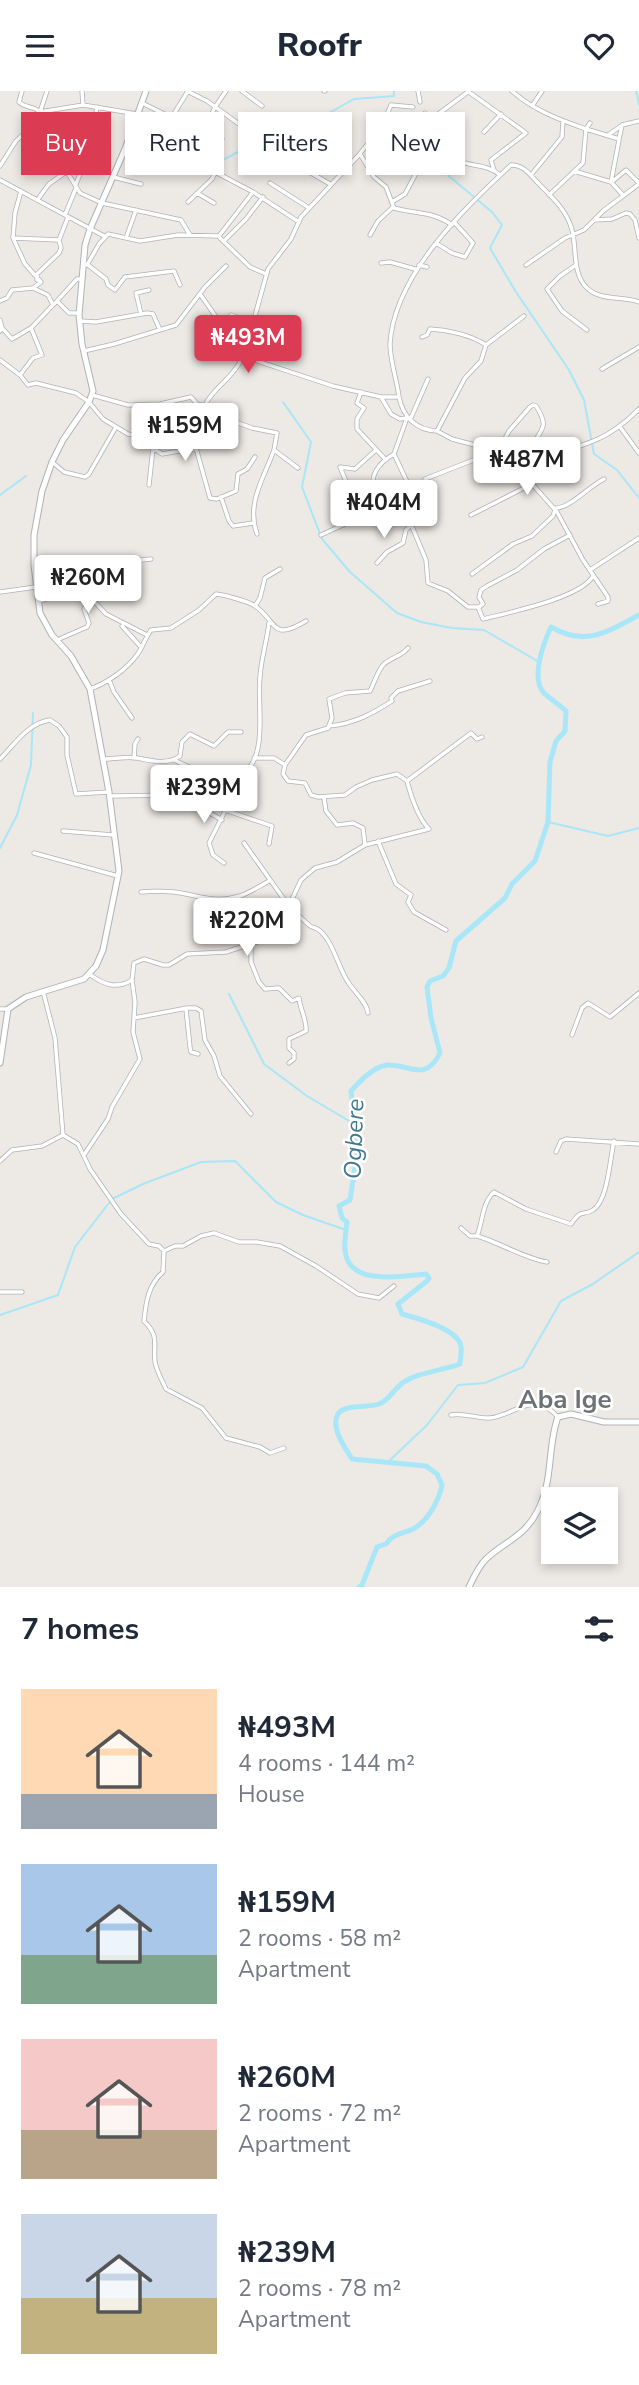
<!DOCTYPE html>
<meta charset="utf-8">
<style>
body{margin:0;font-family:"Nunito Sans",sans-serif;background:#f2f2f3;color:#1f2937;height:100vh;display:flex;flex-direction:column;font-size:26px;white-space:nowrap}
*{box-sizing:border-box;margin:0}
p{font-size:23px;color:#747a83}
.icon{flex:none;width:38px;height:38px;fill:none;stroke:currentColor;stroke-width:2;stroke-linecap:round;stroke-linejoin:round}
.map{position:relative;height:1496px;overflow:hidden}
.side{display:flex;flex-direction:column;background:#fff;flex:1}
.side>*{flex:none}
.guide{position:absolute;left:21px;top:21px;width:598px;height:63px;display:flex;gap:14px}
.fabs{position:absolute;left:541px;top:1396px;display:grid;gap:14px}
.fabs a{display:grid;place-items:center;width:77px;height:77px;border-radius:0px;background:#fff;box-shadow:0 4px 10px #0003;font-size:35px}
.price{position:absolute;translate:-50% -60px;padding:0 16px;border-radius:7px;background:#fff;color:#222;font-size:23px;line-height:46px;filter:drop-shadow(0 2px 4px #0008)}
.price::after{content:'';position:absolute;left:50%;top:42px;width:21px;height:16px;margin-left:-10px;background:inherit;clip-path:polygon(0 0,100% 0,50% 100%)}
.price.selected{background:#db3b53;color:#fff}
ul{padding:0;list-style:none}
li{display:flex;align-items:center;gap:21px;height:175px;padding:0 21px}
li span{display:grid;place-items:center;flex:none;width:196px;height:140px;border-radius:0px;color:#555}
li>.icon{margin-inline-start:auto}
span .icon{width:84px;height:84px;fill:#fffc;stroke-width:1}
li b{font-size:30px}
h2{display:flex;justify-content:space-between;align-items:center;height:84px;padding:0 21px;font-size:30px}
.pill{padding:0 24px;border-radius:0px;background:#fff;box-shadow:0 4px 10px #0003;font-size:24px;line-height:63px}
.pill.selected{background:#db3b53;color:#fff}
header{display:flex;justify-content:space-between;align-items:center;height:91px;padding:0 21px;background:#fff;font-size:32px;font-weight:800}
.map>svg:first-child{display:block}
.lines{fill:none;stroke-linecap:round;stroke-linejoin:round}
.stream{stroke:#a9e7f8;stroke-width:2}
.river{stroke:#a9e7f8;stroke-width:5}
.street-casing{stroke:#afb3b5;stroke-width:5}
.secondary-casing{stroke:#aeb3b6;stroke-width:7}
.street{stroke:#fff;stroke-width:3.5}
.secondary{stroke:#fff;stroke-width:5}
.labels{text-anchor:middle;stroke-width:5;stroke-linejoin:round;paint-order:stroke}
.water-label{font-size:24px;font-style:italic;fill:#3e788f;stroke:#fff}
.quarter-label{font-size:26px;font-weight:bold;fill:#6d7375;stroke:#fff}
</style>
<header><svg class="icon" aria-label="menu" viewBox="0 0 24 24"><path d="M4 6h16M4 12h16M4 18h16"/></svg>Roofr<svg class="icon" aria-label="heart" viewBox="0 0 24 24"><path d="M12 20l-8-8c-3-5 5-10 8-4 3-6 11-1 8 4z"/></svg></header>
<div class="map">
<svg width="639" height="1496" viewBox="0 0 639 1496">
<rect width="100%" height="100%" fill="#ede9e4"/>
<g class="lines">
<path class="stream" d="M636 0 639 14
M401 26 450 86 492 121 502 134 490 157 516 201 569 279 584 309 594 363 617 379 639 407
M223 69 270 44 320 27 354 8 394 5V0
M283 311 311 351 302 396 322 448 350 481 397 522 421 531 452 537 484 539 539 571
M0 404 26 385
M548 731 608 745 639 737
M0 757 17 724 31 674 33 622
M229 903 264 973 307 1005 356 1034
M0 1224 58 1204 75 1156 112 1108 143 1093 201 1071 235 1070 276 1111 303 1124 346 1139
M388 1371 427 1334 458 1294 485 1292 523 1276 561 1210 593 1193 639 1161"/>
<path class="river" d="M359 1496 362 1494 377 1456 386 1453C393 1442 404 1443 415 1437 429 1428 439 1409 442 1394L437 1383 426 1375 352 1368C345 1357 330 1336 338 1323 344 1313 368 1317 379 1313 389 1309 392 1301 399 1295 414 1281 442 1280 460 1273 460 1268 462 1261 461 1255 458 1238 417 1227 402 1223L398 1213 427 1190 429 1187 426 1183C402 1185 348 1196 345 1159 344 1150 346 1140 347 1131L342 1127 339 1115 350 1109 358 1056 351 1000C360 990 373 976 387 974 410 973 425 992 440 962L431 927 427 896 430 890 443 885 449 877 456 850 505 807 512 793 535 770 548 731 550 671 556 650 565 640 566 620C560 614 550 608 544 602 530 587 544 551 551 536 586 556 607 541 639 524"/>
<defs>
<path id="street" d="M22 0 19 11C25 17 34 15 40 21L47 0
M82 0 83 14
M187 0 207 10 250 41
M242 0 262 15
M324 0H325
M418 0 420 11
M512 0C533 19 560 29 586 38L583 72 549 104
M469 1 526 42 491 69 494 79
M142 12 203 42 222 48
M532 15 542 0
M425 22C432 38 442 61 457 69 471 76 488 73 500 84
M137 23 83 14 40 21 28 27V33L67 81 80 102 102 112 181 129 190 144
M172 26 188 0
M429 30 469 0
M590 32 586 38 619 48 622 34 639 30
M484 41 501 23
M203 42 215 16 226 0
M608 44 621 35
M310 49 351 71
M76 50 91 58
M125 58 200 73 253 101
M360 63 374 86 386 96 394 117C415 123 433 120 452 134
M280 64 330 93
M0 75 16 50 29 38
M32 75 28 69 46 56
M574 80 611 91 623 104
M531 84 562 46 563 30
M113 86 141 93
M0 89 104 145
M613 90 626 79 639 92
M611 91 619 49
M270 92 309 117
M76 93 100 33 95 28 97 16
M197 102 214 112
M38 108 49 93 66 81
M188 111 212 88 216 80
M392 111 405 103 421 73
M65 124 76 97
M594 129 612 128 626 122 630 123 635 129 639 147
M370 144 378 130 393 116
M219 145 253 101 299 131
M13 147 15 122 21 100
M126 147 136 119
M224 150 246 128 263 106
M436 152 452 162 465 166 473 152 455 132
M381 172 390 171 415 178
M87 174 99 153 108 143 140 150 178 144 218 145 250 176 266 183
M88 174 106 188 108 194 115 199 125 186 174 180 180 194
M419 174 427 176
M526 174 565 147 584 139 603 120 639 93
M576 174 560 185 547 198 562 220 587 239
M37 189V183L59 162 61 157 59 149
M33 197 41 191 25 173 13 147 59 149 68 126
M200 203 221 233 231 224 255 232
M0 210 7 207 12 199 33 197 48 204 53 214 57 210 69 222H79
M57 210 77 188H81
M141 223 136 202 149 199
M0 229 2 237
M80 230 96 231 147 222 153 223 160 239
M0 240 2 237 12 248 31 237
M204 246 216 240 221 233
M422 246 427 244 430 238C448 239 471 244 486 254
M84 260 114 253 176 234 205 196 226 175
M243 268 268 178 291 148 301 126 358 65 382 35 391 14 413 16
M0 269 20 284 28 294 36 292 76 302 89 311 103 328 128 343 147 347 208 343 215 335 216 329 205 314C214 296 233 287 241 269L251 268 333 295 381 306H399C403 326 416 339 437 340L465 287 481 270 486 254 524 225
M602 278 639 256
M20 284 33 267 42 264 31 237 53 214
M361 301 357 312 364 317 357 328V338L386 369
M92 304 128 314 160 313 191 306 198 314H205
M381 306 391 323 400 328 406 327
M399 306C397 289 390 270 390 253 394 184 464 118 511 74 523 74 529 82 537 91 551 105 567 119 572 139 577 157 572 183 587 197 600 210 623 205 639 211
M407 327 394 363 410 397 419 392
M216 329 222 326 252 337 277 342 274 359 298 377
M410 329 428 288
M620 336 639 362
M437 340 452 348 490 358 525 385 557 421 583 469 608 506V510L598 513
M147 347 153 357 149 394
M153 357 162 363 196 357 197 345
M196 357 210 407 217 408 236 400 238 383 247 378 255 366
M394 363C380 371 366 386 377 402H398L426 469 428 492 448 500 468 516H478L483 528C507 522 581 507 593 485
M553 370C567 358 582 355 598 348 614 341 627 330 639 318
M52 371 64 381 85 386 89 383 116 336
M425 388 476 368 482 363V355
M221 406 229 430 233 435 253 432
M556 417C570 417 588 396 604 388
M356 424 348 395 340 376 355 378 376 359
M471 424 524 397 551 371V367L535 354 534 351C545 336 547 332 536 315L533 314 530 316 509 340 497 363
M257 443C246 412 264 387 274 359
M321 444 345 433 360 422 369 405 377 402
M377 472 387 461 403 452 406 439 412 433
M590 479 639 447
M472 483 513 453 532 445 553 425 555 419
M0 501 36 496
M38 511 63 502 77 492 106 523 147 544
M255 515 260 507 265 487 280 478
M479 516 483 513 479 506 481 499 487 495 517 479 544 458 570 444
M122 535 140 555
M57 549 87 536 89 532 84 518C98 494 120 469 151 468
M109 589 114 601 132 627
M90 598C107 592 126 579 137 564 143 556 145 547 151 539L171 537 199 519 216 503C224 504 248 510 255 515 278 531 271 551 306 530
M329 635C353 633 372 623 392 610L391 607 398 600 430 590
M134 667 135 653 138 648
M0 668C15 653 28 632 50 629L59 635 67 646V664L76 703 109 701
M103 668C114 668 127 665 137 667 151 670 168 674 180 665L182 651 190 643 214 655 228 641H241
M174 669 204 683 221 687 229 678H248C267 658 257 612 260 586 261 568 267 550 269 532
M285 674 306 644 328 637 332 627 329 608 345 602 370 600C375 591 377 580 384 573 392 566 402 565 408 557
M407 690 471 642 477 648 482 646
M110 705 178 704 222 729
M324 707 326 720 337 734 353 732 363 737 365 754
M225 719 272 735 269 753
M63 740 113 744
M378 750 396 793 411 804 408 811 414 821 446 839
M244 752 288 814
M34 762 118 785
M224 772 213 764 209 752 224 722 236 678
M141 801C152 800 162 800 174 801 198 804 214 813 240 805 249 802 260 795 269 790
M287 819C299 822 300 827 309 834 310 836 317 837 319 839 333 850 338 876 348 891 354 901 367 911 368 922
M251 853V871L259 891 265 898 279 897 292 910 299 907C300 918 307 929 306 940L289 948V957L294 962V968L289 972
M89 883C103 893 116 899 132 889L134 872 144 868 163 874H169L187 863 226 861 263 849 272 841 287 819 301 789 315 777 337 771 365 754 429 738C418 727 411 705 407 690L397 683 372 689 356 696 345 704 318 706 311 704 305 692 288 690 283 683 285 674 274 667H254
M43 900 55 947 63 1044 78 1053 90 1078 121 1123 149 1153 159 1155 164 1160 163 1181C148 1194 146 1211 144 1230 160 1246 153 1252 155 1271 157 1281 162 1289 166 1298L202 1317 226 1347 260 1356 270 1362 284 1357
M0 918H8
M186 918 190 956 191 961 198 963
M134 927 187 917H196L201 920 205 949 214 965 220 985 251 1023
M572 944 582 917 588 912 610 926 639 902
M556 1061 561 1050 566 1048 639 1053
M84 1064 108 1028 112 1016 140 968 133 941 135 911 132 889
M0 1070 12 1059 42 1055 63 1044
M461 1137 470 1145H477C483 1130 482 1112 494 1101L526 1118 571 1133C583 1116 582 1126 593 1119 608 1110 610 1067 614 1050
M477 1145C501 1152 523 1167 547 1171
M164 1160 175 1155H183L201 1145 214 1142 239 1151H257L280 1155 316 1175 358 1203 379 1207 394 1195
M0 1201H22
M451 1324C463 1321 477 1328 490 1327 516 1324 533 1298 558 1326"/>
<path id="secondary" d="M0 972 8 918 26 906 84 888 96 875 103 859 119 780 109 701 90 598 71 565 52 544 40 522 34 474V444L42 400 52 371 63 349 89 311 93 300 82 253 79 224 85 154 90 138 125 58 146 0
M469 1496C474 1486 478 1476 486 1468 504 1451 524 1446 537 1421 554 1390 547 1355 558 1326L571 1323 604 1331H639"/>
</defs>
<use href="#street" class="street-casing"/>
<use href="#secondary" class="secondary-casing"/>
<use href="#street" class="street"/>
<use href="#secondary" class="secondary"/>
</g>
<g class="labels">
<g class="water-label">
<text transform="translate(354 1048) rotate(-88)" y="8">Ogbere</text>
</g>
<g class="quarter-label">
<text x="565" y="1317">Aba Ige</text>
</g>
</g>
</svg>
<div class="fabs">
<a><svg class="icon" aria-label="layers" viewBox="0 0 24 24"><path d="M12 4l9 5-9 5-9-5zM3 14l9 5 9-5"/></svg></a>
</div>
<b class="price selected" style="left:248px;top:284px">₦493M</b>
<b class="price" style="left:185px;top:372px">₦159M</b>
<b class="price" style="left:527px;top:406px">₦487M</b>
<b class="price" style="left:384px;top:449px">₦404M</b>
<b class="price" style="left:88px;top:524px">₦260M</b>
<b class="price" style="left:204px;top:734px">₦239M</b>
<b class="price" style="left:247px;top:867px">₦220M</b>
<div class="guide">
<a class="pill selected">Buy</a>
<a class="pill">Rent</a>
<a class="pill">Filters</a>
<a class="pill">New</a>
</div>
</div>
<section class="side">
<h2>7 homes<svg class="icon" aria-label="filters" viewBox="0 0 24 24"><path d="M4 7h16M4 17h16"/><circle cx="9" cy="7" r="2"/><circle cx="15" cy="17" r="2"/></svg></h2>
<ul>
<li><span style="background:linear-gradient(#ffd9b3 75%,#9aa5b1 0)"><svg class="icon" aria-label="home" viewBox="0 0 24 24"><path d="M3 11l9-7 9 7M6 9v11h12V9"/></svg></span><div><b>₦493M</b><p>4 rooms · 144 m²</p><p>House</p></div></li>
<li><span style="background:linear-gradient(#a9c7e8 65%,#7fa58c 0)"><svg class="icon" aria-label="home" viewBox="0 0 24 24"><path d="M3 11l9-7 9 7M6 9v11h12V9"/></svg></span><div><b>₦159M</b><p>2 rooms · 58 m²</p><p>Apartment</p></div></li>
<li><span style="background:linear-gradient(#f6c9c9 65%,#b9a48a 0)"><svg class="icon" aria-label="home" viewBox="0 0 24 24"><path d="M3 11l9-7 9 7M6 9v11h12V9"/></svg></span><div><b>₦260M</b><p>2 rooms · 72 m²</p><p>Apartment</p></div></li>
<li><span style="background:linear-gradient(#c9d6e8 60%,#c2b280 0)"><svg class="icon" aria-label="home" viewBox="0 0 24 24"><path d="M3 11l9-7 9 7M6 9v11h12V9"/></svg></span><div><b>₦239M</b><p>2 rooms · 78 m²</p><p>Apartment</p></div></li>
</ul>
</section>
